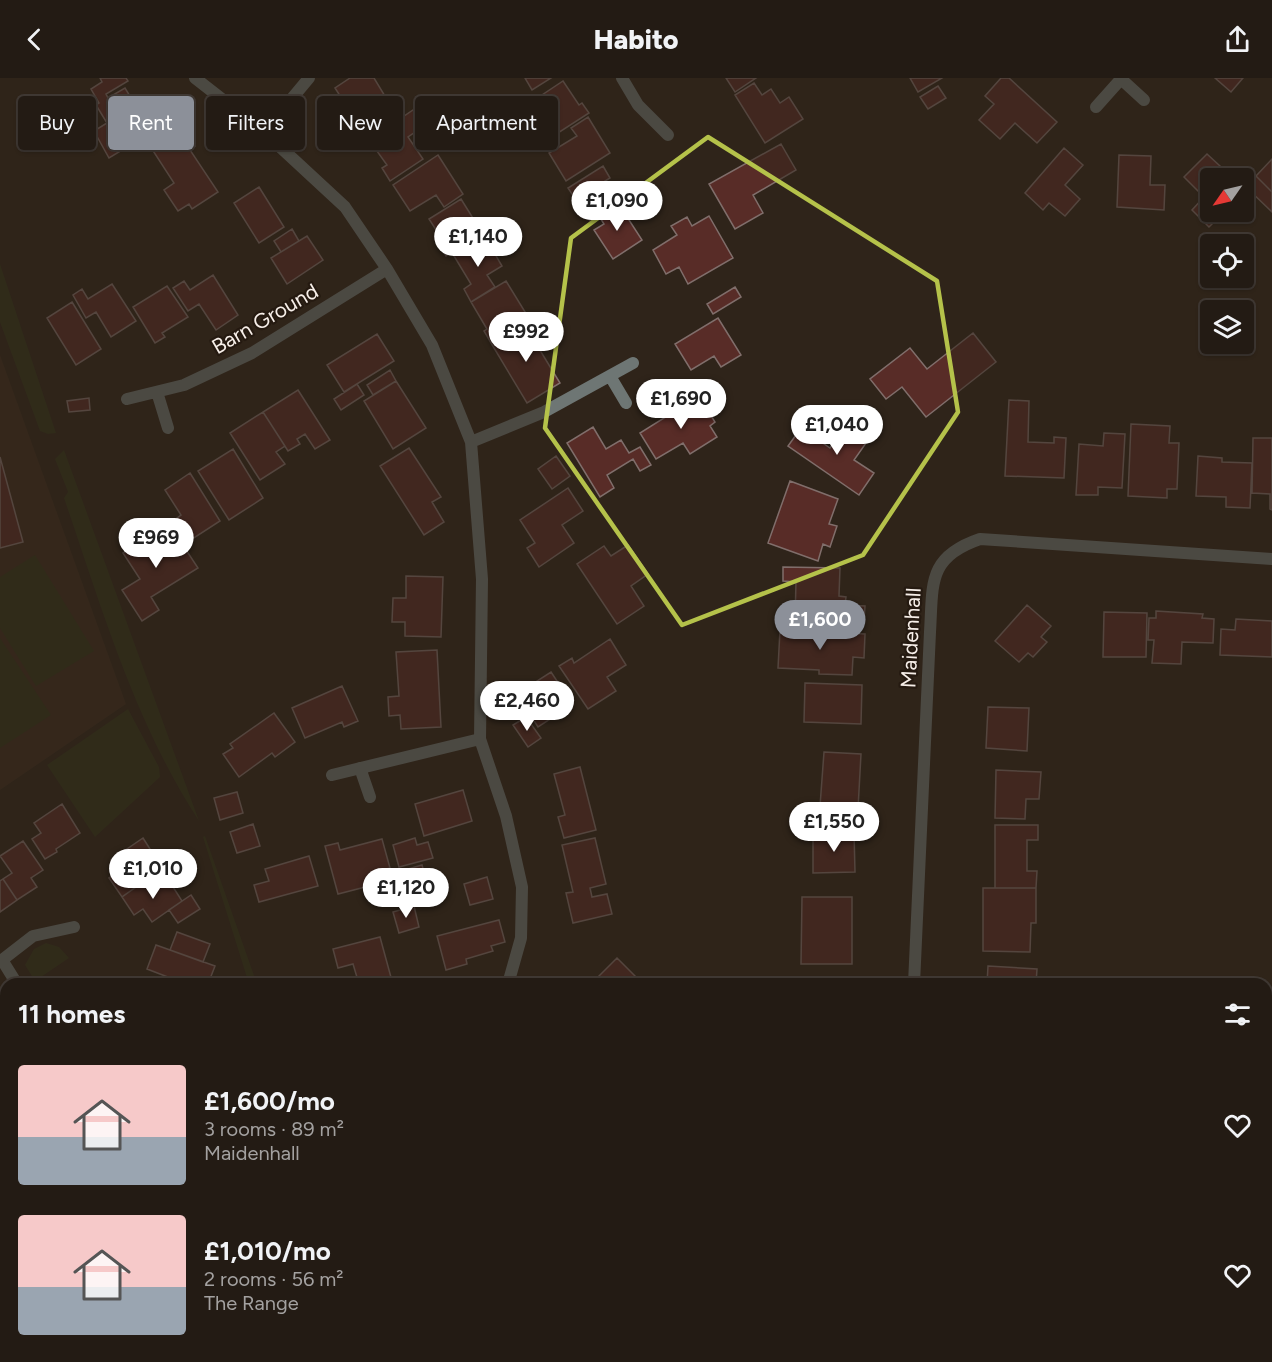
<!DOCTYPE html>
<meta charset="utf-8">
<style>
body{margin:0;font-family:Figtree,sans-serif;background:#2f2822;color:#f1f3f6;height:100vh;display:flex;flex-direction:column;font-size:22px;white-space:nowrap}
*{box-sizing:border-box;margin:0}
p{font-size:20px;color:#a3a1a0}
.icon{flex:none;width:33px;height:33px;fill:none;stroke:currentColor;stroke-width:2;stroke-linecap:round;stroke-linejoin:round}
.map{position:relative;flex:1;overflow:hidden}
.side{position:absolute;left:0px;top:900px;width:1272px;height:384px;display:flex;flex-direction:column;background:#231b14;border-radius:18px 18px 0 0;box-shadow:0 2px 4px #0004,0 0 0 2px #403934}
.side>*{flex:none}
.guide{position:absolute;left:18px;top:18px;width:600px;height:54px;display:flex;gap:12px}
.needle{width:39px;rotate:236deg}
.buttons{position:absolute;left:1200px;top:90px;display:grid;gap:12px}
.buttons a{display:grid;place-items:center;width:54px;height:54px;border-radius:6px;background:#231b14;box-shadow:0 2px 4px #0004,0 0 0 2px #403934;font-size:30px}
.price{position:absolute;translate:-50% -51px;padding:0 14px;border-radius:21px;background:#fff;color:#222;font-size:20px;line-height:39px;filter:drop-shadow(0 2px 3px #0008)}
.price::after{content:'';position:absolute;left:50%;top:36px;width:18px;height:14px;margin-left:-9px;background:inherit;clip-path:polygon(0 0,100% 0,50% 100%)}
.price.active{background:#8c9099;color:#fff}
ul{padding:0;list-style:none}
li{display:flex;align-items:center;gap:18px;height:150px;padding:0 18px}
li span{display:grid;place-items:center;flex:none;width:168px;height:120px;border-radius:6px;color:#555}
li>.icon{margin-inline-start:auto}
span .icon{width:72px;height:72px;fill:#fffc;stroke-width:1}
li b{font-size:26px}
h2{display:flex;justify-content:space-between;align-items:center;height:72px;padding:0 18px;font-size:26px}
.pill{padding:0 21px;border-radius:6px;background:#231b14;box-shadow:0 2px 4px #0004,0 0 0 2px #403934;font-size:21px;line-height:54px}
.pill.active{background:#8c9099;color:#fff}
header{display:flex;justify-content:space-between;align-items:center;height:78px;padding:0 18px;background:#231b14;font-size:27px;font-weight:800}
.map>svg:first-child{display:block}
.built{fill:#3c2c1e}
.green{fill:#32341a}
.building{fill:#582c27;stroke:#806e6b;stroke-width:1.5}
.lines{fill:none;stroke-linecap:round;stroke-linejoin:round}
.minor{stroke:#6e7674;stroke-width:12}
.marked{fill:none;stroke:#b5c24a;stroke-width:4.5;stroke-linejoin:round}
.labels{text-anchor:middle;stroke-width:4.5;stroke-linejoin:round;paint-order:stroke}
.street-label{font-size:21px;fill:#f7efe9;stroke:#251a11}
</style>
<header><svg class="icon" aria-label="back" viewBox="0 0 24 24"><path d="M15 5l-7 7 7 7"/></svg>Habito<svg class="icon" aria-label="share" viewBox="0 0 24 24"><path d="M12 15V3M7 8l5-5 5 5M5 13v7h14v-7"/></svg></header>
<div class="map">
<svg width="1272" height="1284" viewBox="0 0 1272 1284">
<rect width="100%" height="100%" fill="#2f241a"/>
<path class="built" d="M0 277 126 626 0 712Z"/>
<path class="green" d="M0 186 56 355 48 356 40 353 0 244Z
M64 372 199 743C135 645 102 531 64 420L68 414 55 381Z
M35 477 94 573 36 608 0 550V499Z
M0 560 51 637 0 670Z
M128 631 159 689 160 699 95 759 47 687Z
M205 758 257 906H249L203 759Z
M46 865 59 869 69 880 35 903 25 887 34 871Z
M143 1278H214L219 1284H130Z
M270 1278H351L327 1284H275Z
M561 1278H639L642 1284H569Z"/>
<path class="building" d="M100 0H126L128 3 106 16 108 20 125 10 152 54 109 80 94 53 107 45 96 27 99 25 91 11 102 4Z
M350 0H374L391 28 376 38 382 47 362 60 355 51 360 49 335 10Z
M525 0H551L532 12Z
M726 0H756L735 14Z
M910 0H942L918 14Z
M1001 0H1009L1057 44 1037 65 1015 45 1000 61 979 42 994 26 985 18Z
M1215 0H1243L1231 14Z
M563 3 579 27 582 25 589 35 558 55 536 21Z
M754 5 762 17 771 11 780 25 789 19 803 41 765 65 735 17Z
M938 8 946 20 928 31 920 19Z
M413 32 424 48 408 59 423 81 390 103 382 90 387 87 369 62Z
M588 39 610 75 566 103 549 75 577 58 571 50Z
M179 45 195 68 190 72 218 114 192 131 189 126 178 133 164 112 174 105 148 65Z
M781 66 796 92 753 117 763 135 735 151 709 106Z
M1064 70 1083 87 1065 107 1080 121 1065 138 1049 125 1043 132 1025 115Z
M1207 76 1233 100H1210V134H1234L1227 141 1222 136 1209 149 1192 132 1204 119 1184 99Z
M438 77 463 116 444 129 436 117 410 133 393 107Z
M1119 77 1151 78 1150 107H1165L1164 132 1117 129Z
M1272 81V114L1256 98Z
M603 88 610 100 605 103 618 125 590 143 568 110Z
M1256 98 1272 114V134L1246 109Z
M259 109 284 149 259 165 234 125Z
M461 121 476 145 461 154 467 165 446 178 440 167 444 164 429 141Z
M618 125 642 162 613 181 594 152 604 146 599 138Z
M709 138 733 180 688 206 679 189 666 196 653 172 677 157 671 148 687 139 692 148Z
M292 151 299 163 281 174 274 163Z
M307 158 323 182 287 206 271 180Z
M485 159 502 188 487 197 495 209 471 224 464 211 471 206 454 178Z
M213 197 238 237 216 252 199 226 188 233 173 210 184 203 190 212Z
M506 203 530 242 491 265 484 253 487 251 471 224Z
M112 206 136 243 111 259 96 234 86 240 73 217 82 211 88 221Z
M167 208 188 239 162 255 165 259 155 265 133 229Z
M735 209 741 219 713 236 707 226Z
M72 224 101 271 76 287 47 240Z
M718 240 741 277 721 289 714 278 691 292 675 266Z
M524 246 560 305 527 325 491 265Z
M973 255 996 284 926 339 902 309 886 321 870 301 910 270 927 291Z
M377 256 394 283 344 314 327 287Z
M390 292 396 303 373 317 367 307Z
M396 303 426 350 393 371 364 323Z
M357 306 364 317 341 332 334 321Z
M298 312 330 362 315 371 305 356 297 361 300 366 288 373 263 334Z
M699 318 715 344 710 348 717 359 690 376 683 365 656 381 640 355Z
M89 320 90 332 69 334 67 323Z
M1009 322 1029 323 1028 364 1054 365V359L1066 360 1064 400 1005 398Z
M263 334 285 368 276 374 285 386 260 402 230 355Z
M849 343 871 358 854 382 874 395 859 417 788 368 801 350 830 370Z
M1131 346 1170 348 1169 365H1179L1177 411H1167V420L1128 418Z
M593 349 606 371 621 362 629 375 640 369 651 387 640 393 633 381 607 397 614 410 600 419 567 365Z
M1104 355 1125 356 1122 410 1098 409V417H1076L1079 366 1103 368Z
M1253 360H1272V432L1270 431V416L1252 415Z
M409 370 441 419 432 424 444 444 424 457 380 388Z
M233 371 263 420 229 442 198 393Z
M556 378 570 398 552 411 538 391Z
M1198 378 1222 380V384L1252 385 1250 430 1226 429V419L1196 418Z
M0 379 23 464 0 470Z
M190 395 220 443 183 467 169 446 181 437 165 412Z
M790 403 838 421 829 446 837 448 830 469 823 466 818 483 768 465Z
M568 410 583 433 562 447 574 465 539 489 527 470 535 465 520 442Z
M169 446 198 490 151 519 159 532 142 543 122 512 140 501 123 475Z
M628 467 648 496 631 508 644 528 617 546 577 486 604 468 611 478Z
M783 489 840 490 839 518 846 519 845 527 865 528 864 543 795 541 796 504 783 503Z
M406 498 443 499 441 559 405 558V544H392L393 520H406Z
M1027 527 1051 548 1041 559 1047 564 1033 579 1028 575 1019 584 995 563Z
M1156 533 1203 536 1202 540 1214 541 1213 565 1182 564 1181 586 1152 585 1154 562H1148L1149 540H1156Z
M1104 534 1147 535 1146 579H1103Z
M1236 541 1272 543V579L1220 577 1221 551 1235 552Z
M780 552 865 556 864 580 853 579 852 597 819 596V592L778 590Z
M610 561 626 587 607 599 616 613 588 631 559 588 572 580 574 585Z
M437 572 441 649 401 651 400 637 389 638 388 619 399 618 396 574Z
M551 594 565 615 554 623 561 634 538 649 517 616Z
M805 605 862 607 861 646 804 644Z
M342 608 358 643 344 649 342 644 305 660 292 630Z
M988 629 1029 630 1027 673 986 670Z
M274 635 295 664 275 679 272 675 239 699 223 676 233 670 230 666Z
M526 639 541 660 528 669 513 647Z
M824 674 861 676 858 731 820 728Z
M580 689 596 752 564 760 558 739 565 737 554 696Z
M996 692 1041 694 1039 721H1026L1025 741 995 740Z
M463 712 472 743 424 758 415 726Z
M237 714 243 735 220 742 214 720Z
M62 726 80 755 56 771 57 774 45 781 32 761 41 755 34 745Z
M253 746 260 768 237 775 230 754Z
M995 747H1038V762H1027V793H1037L1036 810H995Z
M854 754 855 794 813 795V755Z
M143 760 157 782 137 795 143 804 122 819 109 800 119 793 111 782Z
M415 760 417 767 428 764 433 780 399 789 393 767Z
M595 760 606 806 590 810 592 819 607 816 612 836 573 845 566 815 573 814 562 767Z
M382 761 390 790 373 795 377 806 338 816 325 768 338 765 340 772Z
M23 763 43 792 31 800 37 809 17 822 3 801 12 795 0 778Z
M309 778 318 808 259 824 254 807 269 803 265 791Z
M422 787 426 801 405 807 401 793Z
M487 799 493 821 470 827 464 806Z
M3 801 17 822 0 834V803Z
M168 801 182 823 152 844 143 831 134 837 122 819 143 804 149 814Z
M983 810H1036V845H1031L1030 874 983 873Z
M191 817 200 831 178 845 169 832Z
M802 819H852V886H801Z
M414 828 419 849 399 855 393 834Z
M499 842 505 864 491 868 493 873 466 881 467 886 446 892 437 858Z
M177 854 210 866 203 884 170 872Z
M380 859 392 903 381 906H359L353 886 338 890 333 871Z
M156 867 215 888 208 906H186L147 891Z
M617 880 639 902 635 906H591Z
M988 888 1037 891 1036 906H987Z
M0 937 6 945V1000L0 1004Z
M6 1007V1027L0 1031V1011Z
M702 1278H720L724 1284H692Z
M752 1278H803L796 1284H746Z"/>
<g class="lines">
<path class="minor" d="M195 0 264 54 345 129 387 191 432 267 471 364 482 501 480 661 506 738 522 809 521 860 508 906
M622 0 638 27 668 57
M1120 0 1144 22
M1096 29 1121 1
M264 54 309 0
M610 298 626 325
M157 314 168 350
M127 321 184 307 252 275 387 191
M471 364 544 334 633 285
M360 690 370 719
M332 697 480 661
M2 882 33 858 74 849
M0 883 2 882 17 906
M914 906 930 554C933 506 927 479 980 461L1272 481
M0 1277C31 1284 64 1283 95 1278
M242 1278 246 1284
M873 1284 878 1278"/>
</g>
<path d="M0 0H1272V1284H0ZM708 59 937 203 958 334 863 477 682 547 545 350 571 160Z" fill="#2f241a" fill-opacity=".55" fill-rule="evenodd"/>
<path class="marked" d="M708 59 937 203 958 334 863 477 682 547 545 350 571 160Z"/>
<g class="labels">
<g class="street-label">
<text transform="translate(265 241) rotate(-30)" y="7">Barn Ground</text>
<text transform="translate(911 560) rotate(-87)" y="7">Maidenhall</text>
</g>
</g>
</svg>
<div class="buttons">
<a><svg class="needle" viewBox="-14 -14 28 28"><path d="M0-13l5 13h-10z" fill="#e53935"/><path d="M0 13l5-13h-10z" fill="#a3a1a0"/></svg></a>
<a><svg class="icon" aria-label="locate" viewBox="0 0 24 24"><circle cx="12" cy="12" r="6"/><path d="M12 2v4M12 18v4M2 12h4M18 12h4"/></svg></a>
<a><svg class="icon" aria-label="layers" viewBox="0 0 24 24"><path d="M12 4l9 5-9 5-9-5zM3 14l9 5 9-5"/></svg></a>
</div>
<b class="price" style="left:617px;top:154px">£1,090</b>
<b class="price" style="left:478px;top:190px">£1,140</b>
<b class="price" style="left:526px;top:285px">£992</b>
<b class="price" style="left:681px;top:352px">£1,690</b>
<b class="price" style="left:837px;top:378px">£1,040</b>
<b class="price" style="left:156px;top:491px">£969</b>
<b class="price active" style="left:820px;top:573px">£1,600</b>
<b class="price" style="left:527px;top:654px">£2,460</b>
<b class="price" style="left:834px;top:775px">£1,550</b>
<b class="price" style="left:153px;top:822px">£1,010</b>
<b class="price" style="left:406px;top:841px">£1,120</b>
<div class="guide">
<a class="pill">Buy</a>
<a class="pill active">Rent</a>
<a class="pill">Filters</a>
<a class="pill">New</a>
<a class="pill">Apartment</a>
</div>
<section class="side">
<h2>11 homes<svg class="icon" aria-label="filters" viewBox="0 0 24 24"><path d="M4 7h16M4 17h16"/><circle cx="9" cy="7" r="2"/><circle cx="15" cy="17" r="2"/></svg></h2>
<ul>
<li><span style="background:linear-gradient(#f6c9c9 60%,#9aa5b1 0)"><svg class="icon" aria-label="home" viewBox="0 0 24 24"><path d="M3 11l9-7 9 7M6 9v11h12V9"/></svg></span><div><b>£1,600/mo</b><p>3 rooms · 89 m²</p><p>Maidenhall</p></div><svg class="icon" aria-label="heart" viewBox="0 0 24 24"><path d="M12 20l-8-8c-3-5 5-10 8-4 3-6 11-1 8 4z"/></svg></li>
<li><span style="background:linear-gradient(#f6c9c9 60%,#9aa5b1 0)"><svg class="icon" aria-label="home" viewBox="0 0 24 24"><path d="M3 11l9-7 9 7M6 9v11h12V9"/></svg></span><div><b>£1,010/mo</b><p>2 rooms · 56 m²</p><p>The Range</p></div><svg class="icon" aria-label="heart" viewBox="0 0 24 24"><path d="M12 20l-8-8c-3-5 5-10 8-4 3-6 11-1 8 4z"/></svg></li>
</ul>
</section>
</div>
